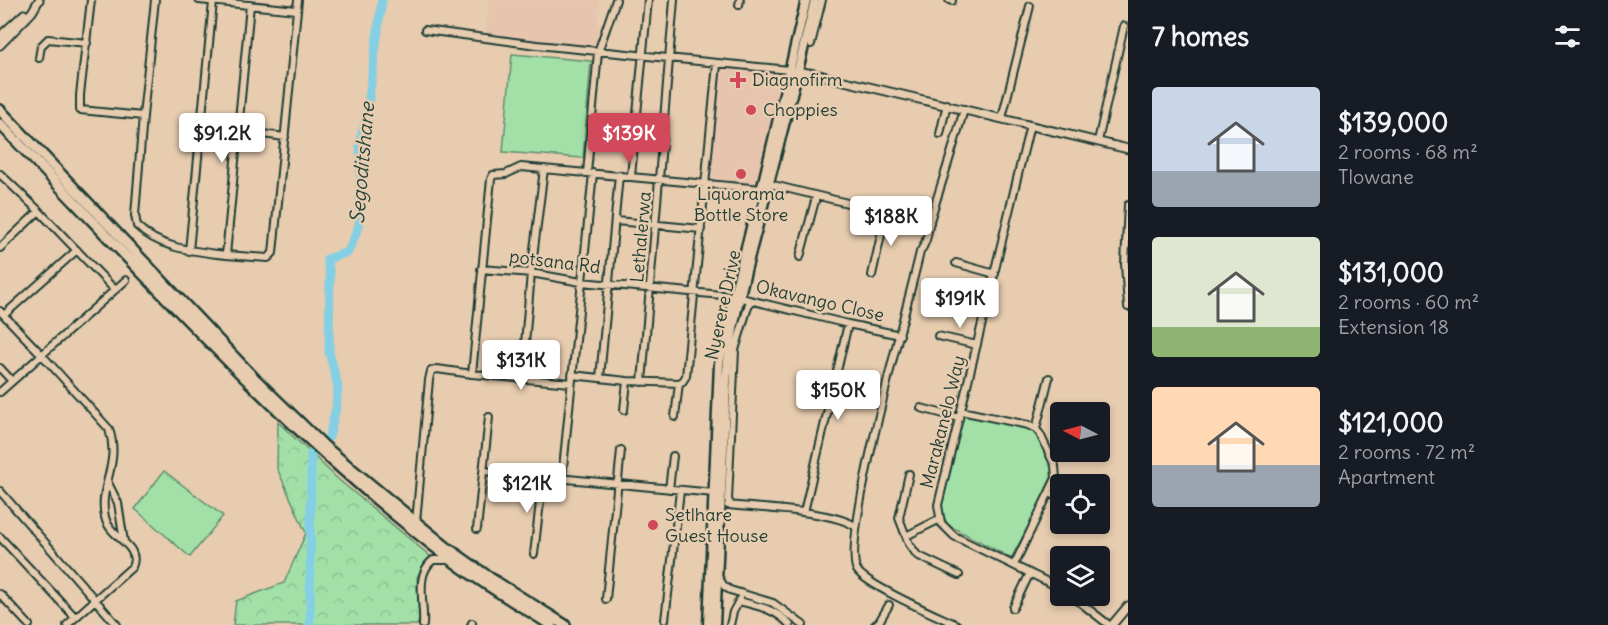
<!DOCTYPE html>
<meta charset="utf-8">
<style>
body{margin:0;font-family:Delius,sans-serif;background:#242831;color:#f1f3f6;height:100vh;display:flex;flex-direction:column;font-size:22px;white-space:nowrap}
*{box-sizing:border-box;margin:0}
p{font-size:20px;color:#9ea1a6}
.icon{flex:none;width:33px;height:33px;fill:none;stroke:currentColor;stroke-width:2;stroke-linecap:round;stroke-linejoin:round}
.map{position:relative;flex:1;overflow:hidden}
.details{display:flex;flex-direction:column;background:#171b24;width:480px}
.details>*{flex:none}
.needle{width:39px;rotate:276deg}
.tools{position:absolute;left:1050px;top:402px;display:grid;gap:12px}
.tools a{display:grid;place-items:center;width:60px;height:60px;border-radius:6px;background:#171b24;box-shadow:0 3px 9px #0003;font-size:30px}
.price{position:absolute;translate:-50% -51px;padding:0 14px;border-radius:6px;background:#fff;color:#222;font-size:20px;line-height:39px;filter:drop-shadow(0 2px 3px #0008)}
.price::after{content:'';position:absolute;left:50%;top:36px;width:18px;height:14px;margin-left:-9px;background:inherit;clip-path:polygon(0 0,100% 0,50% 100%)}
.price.on{background:#d1495b;color:#fff}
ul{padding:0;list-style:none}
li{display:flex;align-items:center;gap:18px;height:150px;padding:0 24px}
li span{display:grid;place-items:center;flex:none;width:168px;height:120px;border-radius:6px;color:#555}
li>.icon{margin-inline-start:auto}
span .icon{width:72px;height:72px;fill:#fffc;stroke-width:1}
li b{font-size:26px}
h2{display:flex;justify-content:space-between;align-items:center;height:72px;padding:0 24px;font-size:26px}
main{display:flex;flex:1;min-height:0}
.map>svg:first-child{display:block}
.built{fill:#e7c4ae}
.forest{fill:url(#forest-crowns);stroke:#608e6e;stroke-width:1.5}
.park{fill:#a2e0a8;stroke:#608e6e;stroke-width:1.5}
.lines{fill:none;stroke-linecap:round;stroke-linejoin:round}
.river{stroke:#85cfe5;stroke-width:9}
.minor-casing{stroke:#1f3d34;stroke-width:10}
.tertiary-casing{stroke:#1f3d34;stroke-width:11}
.secondary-casing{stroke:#1f3d34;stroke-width:13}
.primary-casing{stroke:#1f3d34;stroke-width:14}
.minor{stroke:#e7ccaf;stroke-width:6}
.tertiary{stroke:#e7ccaf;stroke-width:7}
.secondary{stroke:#e7ccaf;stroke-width:8}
.primary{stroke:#e7ccaf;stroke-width:9}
.poi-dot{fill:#d1495b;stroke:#e7ccaf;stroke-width:2}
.labels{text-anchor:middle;stroke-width:5;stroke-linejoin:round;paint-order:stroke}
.poi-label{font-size:18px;fill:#1f3d34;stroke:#e7ccaf;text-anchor:start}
.street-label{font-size:18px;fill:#1f3d34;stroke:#e7ccaf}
.water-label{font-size:20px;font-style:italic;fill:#24443d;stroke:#e7ccaf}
</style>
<main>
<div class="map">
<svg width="1128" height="625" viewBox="0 0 1128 625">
<defs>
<pattern id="forest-crowns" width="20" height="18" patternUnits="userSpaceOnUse" patternTransform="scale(1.5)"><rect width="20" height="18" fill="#a2e0a8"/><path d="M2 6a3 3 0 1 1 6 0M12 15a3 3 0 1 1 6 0" fill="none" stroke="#8bc191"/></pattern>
</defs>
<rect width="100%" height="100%" fill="#e7ccaf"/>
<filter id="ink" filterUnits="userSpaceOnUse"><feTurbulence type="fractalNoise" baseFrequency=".0167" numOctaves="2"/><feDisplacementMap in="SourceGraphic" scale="12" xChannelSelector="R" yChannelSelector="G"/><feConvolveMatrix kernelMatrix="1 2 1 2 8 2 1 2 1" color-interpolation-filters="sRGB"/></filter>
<g filter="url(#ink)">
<path class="built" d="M489 0H599L596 47 486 35Z
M720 62 790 72 761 186 708 180Z"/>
<path class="forest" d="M278 422 339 480 430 556 417 577 419 620 417 625H233L236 601 284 583 306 533 277 468Z"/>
<path class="park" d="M512 54 591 61 583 158 503 152Z
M961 411 1036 429 1056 478 1011 558 948 525 938 505Z
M164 471 223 516 190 557 135 509Z"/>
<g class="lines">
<path class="river" d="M310 625 311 454 329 437 336 408 338 386 329 352 330 275 327 259 348 252 359 226 361 167 360 141 367 113 382 0"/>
<defs>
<path id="minor" d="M91 0 80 95V110L143 116 155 0
M199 0 297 10
M949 0 952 1
M250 5 226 255 268 258 273 253 298 0
M739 5 740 0
M425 30 537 45 789 70
M811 44 822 0
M39 58 41 46 48 39 87 43
M143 116 135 215 137 226C160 249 194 251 226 255
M1002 118 1030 6
M1030 125 938 505 941 523 954 536 1060 588
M200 126 285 137
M940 134 947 104
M1098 141 1124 26
M587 173 598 52 616 0
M0 174 39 211 115 290
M631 176 648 0
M769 184 930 223
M1128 205 1125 264 1128 307
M616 221 701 229
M0 248 39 211
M189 251 213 2
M800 257 816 197
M956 263 995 274
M481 269 531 273 581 282 733 296 848 324 900 335
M872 275 886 213
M0 311 42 355 109 429C121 465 98 486 105 517 109 538 142 545 132 567L67 625
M4 315 77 250
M938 336 977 345
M0 368 12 381
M472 374 491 179 493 175 506 174 521 167 762 189
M572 375 627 381 679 383 683 381 686 376 717 64
M600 378 619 175
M522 379 531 273 544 169
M642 382 674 0
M0 392 126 280
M921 408 959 418
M624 410 627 381
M961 411 1028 425 1036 429 1040 434 1055 466 1056 478 1014 565
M675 417 679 383
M1036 429 1049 378
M484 471 714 493
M909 474 899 518 909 544 917 555 959 575
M562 478 593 173
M108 483 118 503 124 542
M669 489 673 456
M0 491 117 625
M1050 493 1060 498
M728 505C757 508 836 511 856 527
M731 505 728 500 735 350 750 300
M804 512 848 324
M416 522 429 380 431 371 437 369 472 374 571 383
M477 529 489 417
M906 536 940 519
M0 537 75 617
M534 554 543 476
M717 575 724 586 730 590 773 603 803 625
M0 594 29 625
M1072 596 1109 625
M606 599 621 450
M739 601C758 606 776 609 790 625
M1013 608 1030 573
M665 620 680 491
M423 625C425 604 414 575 433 560H450
M471 625 472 623
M730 625 733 612 740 599
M875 625 879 622 889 605
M957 625C938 616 867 586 857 570 840 542 910 298 920 252 928 240 927 234 930 221 941 184 954 147 964 109"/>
<path id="tertiary" d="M0 36 24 14
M0 45 32 12 39 0
M795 71 815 74 1128 149
M1112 625 1128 606"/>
<path id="secondary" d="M760 195 806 0
M708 625 719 364 726 326 754 216
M715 625 726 382C730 327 745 274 759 221 778 148 798 74 815 0"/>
<path id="primary" d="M0 110 256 380 325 447 446 547 490 578 565 625
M0 124C144 273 283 431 449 558 481 583 517 603 551 625"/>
</defs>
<use href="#minor" class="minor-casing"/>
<use href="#tertiary" class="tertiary-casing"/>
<use href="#secondary" class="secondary-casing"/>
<use href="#primary" class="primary-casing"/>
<use href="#minor" class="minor"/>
<use href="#tertiary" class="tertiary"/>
<use href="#secondary" class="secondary"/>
<use href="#primary" class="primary"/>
</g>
</g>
<g class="poi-dot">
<path d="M735 71h6v6h6v6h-6v6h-6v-6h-6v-6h6z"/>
<circle cx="751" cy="110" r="6"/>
<circle cx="741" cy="174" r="6"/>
<circle cx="653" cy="525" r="6"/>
</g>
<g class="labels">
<g class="poi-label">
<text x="752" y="86">Diagnofirm</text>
<text x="763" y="116">Choppies</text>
<text x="741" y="200" text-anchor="middle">Liquorama<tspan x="741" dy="21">Bottle Store</tspan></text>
<text x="665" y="521">Setlhare<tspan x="665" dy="21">Guest House</tspan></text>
</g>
<g class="street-label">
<text transform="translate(641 237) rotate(-85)" y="6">Lethalerwa</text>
<text transform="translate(555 262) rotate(7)" y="6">potsana Rd</text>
<text transform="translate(820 301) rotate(13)" y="6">Okavango Close</text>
<text transform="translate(723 305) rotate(-78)" y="6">Nyerere Drive</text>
<text transform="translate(943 422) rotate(-76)" y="6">Marakanelo Way</text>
</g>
<g class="water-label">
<text transform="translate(362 163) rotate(-85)" y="7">Segoditshane</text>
</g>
</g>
</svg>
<div class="tools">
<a><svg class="needle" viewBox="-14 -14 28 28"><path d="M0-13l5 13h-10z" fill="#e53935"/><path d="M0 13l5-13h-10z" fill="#9ea1a6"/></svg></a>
<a><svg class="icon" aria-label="locate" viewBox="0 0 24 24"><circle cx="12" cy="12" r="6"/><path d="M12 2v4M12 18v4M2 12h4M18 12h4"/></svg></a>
<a><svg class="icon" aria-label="layers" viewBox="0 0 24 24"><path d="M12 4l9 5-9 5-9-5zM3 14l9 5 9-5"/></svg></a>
</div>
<b class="price" style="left:222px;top:164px">$91.2K</b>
<b class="price on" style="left:629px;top:164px">$139K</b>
<b class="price" style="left:891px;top:247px">$188K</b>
<b class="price" style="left:960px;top:329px">$191K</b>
<b class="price" style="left:521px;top:391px">$131K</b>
<b class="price" style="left:838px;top:421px">$150K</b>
<b class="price" style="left:527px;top:514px">$121K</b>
</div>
<section class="details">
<h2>7 homes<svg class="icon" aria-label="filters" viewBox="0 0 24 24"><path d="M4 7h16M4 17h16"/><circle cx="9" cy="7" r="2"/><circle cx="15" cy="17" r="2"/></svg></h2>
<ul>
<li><span style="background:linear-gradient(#c9d6e8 70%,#9aa5b1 0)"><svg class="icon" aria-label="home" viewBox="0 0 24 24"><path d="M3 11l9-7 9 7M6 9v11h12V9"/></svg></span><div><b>$139,000</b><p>2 rooms · 68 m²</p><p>Tlowane</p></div></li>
<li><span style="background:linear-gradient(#dfe7d0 75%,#8fb573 0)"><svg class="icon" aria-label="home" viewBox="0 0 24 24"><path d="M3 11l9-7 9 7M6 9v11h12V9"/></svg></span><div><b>$131,000</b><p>2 rooms · 60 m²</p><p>Extension 18</p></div></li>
<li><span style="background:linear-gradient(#ffd9b3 65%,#9aa5b1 0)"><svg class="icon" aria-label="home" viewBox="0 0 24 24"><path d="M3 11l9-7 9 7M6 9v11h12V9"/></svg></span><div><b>$121,000</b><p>2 rooms · 72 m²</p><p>Apartment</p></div></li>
</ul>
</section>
</main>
